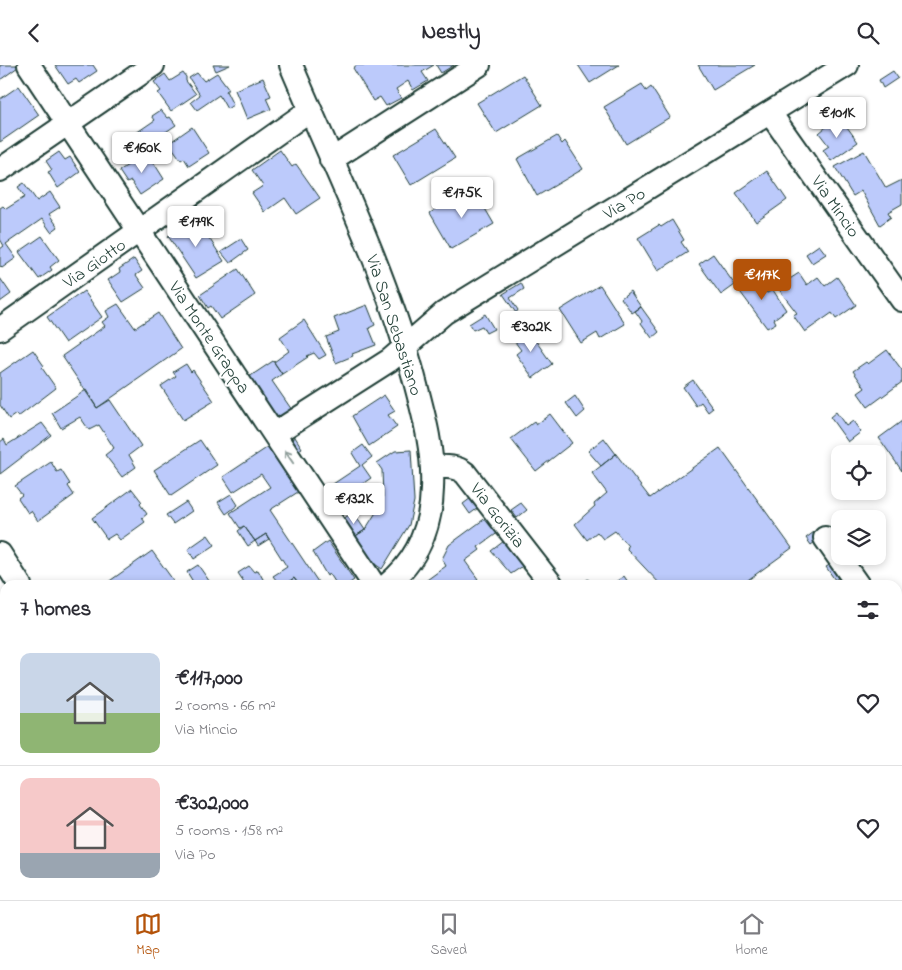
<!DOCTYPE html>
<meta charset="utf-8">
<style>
body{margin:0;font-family:"Indie Flower",sans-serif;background:#f7f7f7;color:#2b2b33;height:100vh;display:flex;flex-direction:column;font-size:19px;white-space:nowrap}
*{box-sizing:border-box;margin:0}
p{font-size:16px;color:#7c7c81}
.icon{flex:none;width:28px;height:28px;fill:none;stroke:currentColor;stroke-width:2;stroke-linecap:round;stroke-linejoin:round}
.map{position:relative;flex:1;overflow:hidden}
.side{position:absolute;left:0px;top:515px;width:902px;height:320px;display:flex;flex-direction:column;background:#fff;border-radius:15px 15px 0 0;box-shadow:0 2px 8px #0003}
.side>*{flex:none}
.tools{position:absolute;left:831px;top:380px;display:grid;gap:10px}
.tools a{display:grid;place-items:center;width:55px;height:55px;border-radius:10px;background:#fff;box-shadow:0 2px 8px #0003;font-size:25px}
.price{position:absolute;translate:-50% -42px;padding:0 11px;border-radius:5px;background:#fff;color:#222;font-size:16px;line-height:32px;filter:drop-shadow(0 1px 2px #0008)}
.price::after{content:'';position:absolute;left:50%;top:30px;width:15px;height:11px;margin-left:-8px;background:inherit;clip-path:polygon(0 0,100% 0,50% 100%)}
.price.active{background:#b45309;color:#fff}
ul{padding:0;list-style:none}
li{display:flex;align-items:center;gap:15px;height:125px;padding:0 20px}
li+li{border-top:1px solid #e1e1e2}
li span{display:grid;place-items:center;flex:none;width:140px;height:100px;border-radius:10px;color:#555}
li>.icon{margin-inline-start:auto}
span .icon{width:60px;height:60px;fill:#fffc;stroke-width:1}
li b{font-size:21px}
h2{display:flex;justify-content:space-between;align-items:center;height:60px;padding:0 20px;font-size:21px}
header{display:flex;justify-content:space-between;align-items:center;height:65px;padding:0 20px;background:#fff;font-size:22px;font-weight:700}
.menu{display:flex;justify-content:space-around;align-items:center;height:70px;border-top:1px solid #e1e1e2;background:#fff;font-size:14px;color:#7c7c81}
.menu a{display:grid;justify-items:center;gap:2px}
.menu .active{color:#b45309}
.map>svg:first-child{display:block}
.building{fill:#bccafb;stroke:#1f3d34}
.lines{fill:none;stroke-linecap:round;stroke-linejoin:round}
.minor-casing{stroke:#1f3d34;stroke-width:26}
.minor{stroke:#fff;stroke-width:22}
.oneway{stroke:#8f9e9a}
.labels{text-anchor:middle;stroke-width:4.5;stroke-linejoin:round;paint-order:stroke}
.street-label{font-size:18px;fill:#1f3d34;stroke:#fff}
</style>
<header><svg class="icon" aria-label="back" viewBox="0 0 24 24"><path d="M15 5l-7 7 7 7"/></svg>Nestly<svg class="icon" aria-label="search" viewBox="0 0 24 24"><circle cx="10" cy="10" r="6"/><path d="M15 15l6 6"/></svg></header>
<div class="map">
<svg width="902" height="835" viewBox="0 0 902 835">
<rect width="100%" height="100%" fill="#fff"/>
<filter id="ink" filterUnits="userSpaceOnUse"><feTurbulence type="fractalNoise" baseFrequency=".02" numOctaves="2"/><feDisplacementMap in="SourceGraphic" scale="10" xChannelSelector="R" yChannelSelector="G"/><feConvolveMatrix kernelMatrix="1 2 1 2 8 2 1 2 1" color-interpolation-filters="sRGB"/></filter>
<g filter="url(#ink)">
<path class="building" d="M0 0H17L18 2 0 15Z
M55 0H93L97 6 79 18 76 14 68 19Z
M213 0H230L216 6Z
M357 0H434L422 7 428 16 413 25 408 16 396 24 401 33 386 41 380 32 373 36 353 3Z
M436 0H454L441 8Z
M578 0H619L590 18Z
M698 0H755L713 25Z
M893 6 898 13 883 23 879 15Z
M183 8 186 12V16L196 29 171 46 158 28 161 26 154 17 165 9 170 16Z
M197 8 204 16 217 8 229 24 226 26 233 40 227 44 219 30 197 45 191 37 200 30 189 13Z
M523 10 542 40 496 68 477 38Z
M263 13 271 31 266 33 271 44 247 54 235 25Z
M642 19 646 26 651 22 670 52 626 79 604 42Z
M19 21 39 50 0 77V34Z
M161 45 168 53 170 52 176 60 157 73 166 88 152 96 133 70 155 55 152 51Z
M839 51 858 77 831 96 823 85 829 81 819 68Z
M192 62 209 88 189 101 184 93 181 95 169 78Z
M436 64 455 93 411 120 393 90Z
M557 71 562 79 565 76 583 104 537 131 517 94Z
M280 85 292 102 296 99 320 133 296 149 285 133 265 147 252 128 263 121 252 105Z
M864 86 886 123 902 115V139L888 147 891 152 880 160 861 126 853 131 835 102Z
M59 87 65 95 70 92 80 107 58 123 48 107 52 105 46 96Z
M147 87 164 114 140 130 131 116 127 118 119 106Z
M767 106 787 135 756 157 736 128Z
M24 118 37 136 50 127 60 142 49 149 58 162 51 167 42 154 6 179 16 193 2 203 0 201V184L4 181 0 174V143L3 141 6 144 25 132 18 122Z
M466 126 471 135 476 128 494 159 451 184 430 148Z
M196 153 224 196 196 213 168 171Z
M672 155 684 175 681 177 688 187 658 206 638 173 659 160 661 162Z
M42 171 59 195 50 202 52 205 39 214 19 187Z
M241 174 248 185 230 198 221 187Z
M819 180 826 189 812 198 806 189Z
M713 189 735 220 721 230 699 199Z
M134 194 142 206 136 210 145 223 123 237 108 215 120 207 119 204Z
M238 204 255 230 220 254 211 241 208 243 200 230Z
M799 208 807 220 818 212 825 221 837 212 856 240 836 254 832 248 805 267 793 250 797 248 777 222Z
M754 212 767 228 773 225 786 245 774 254 776 258 767 263 735 220 744 214 747 218Z
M0 213 11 229 0 237Z
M521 218 524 224 510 233 518 245 516 248 503 229Z
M600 220 625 259 600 274 597 268 581 278 560 245Z
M84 226 102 252 65 278 47 252Z
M630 226 641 242 632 248 621 233Z
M118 239 135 263 158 248 181 284 97 343 62 291 105 261 102 257 109 252 106 246Z
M367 240 375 260 369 263 376 280 352 289 353 291 336 298 326 272 339 267 334 253Z
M641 242 659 267 652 273 641 258 642 256 635 246Z
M485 249 494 264 486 268 482 261 473 265 469 259Z
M304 255 326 290 319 294 314 288 307 291 308 292 282 309 274 297 289 286 280 272Z
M526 262 552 299 533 313 516 289 521 285 512 273Z
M33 285 44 301 42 303 56 323 18 352 16 349 9 354 0 340V308Z
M887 285 902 305V317L868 342 858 328 865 323 853 306 866 297 868 299Z
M273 296 282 309 272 316 292 345 274 357 246 314Z
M186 299 191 307 193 305 214 336 183 355 161 321 176 311 173 307Z
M693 315 713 343 708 347 701 337 696 341 683 322Z
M86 325 97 343 110 335 141 381 129 390 136 402 122 412 105 390 114 383 99 360 89 365 80 352 61 363 52 348Z
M384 330 395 346 388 350 397 362 369 381 352 351Z
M575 331 585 346 577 353 566 338Z
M836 347 846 361 853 356 861 367 848 377 830 352Z
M550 349 572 378 536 406 511 374 534 357 536 360Z
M902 356V406L879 373Z
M42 358 51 370 0 409V377L4 374 7 380Z
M295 372 302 383 296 387 288 376Z
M604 373 616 389 601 401 588 386Z
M200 375 217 400 171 431 154 405Z
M363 380 372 392 362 400 371 413 333 439 324 425 360 401 352 388Z
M268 382 298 427 270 445 320 520H299L294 513 284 520H280L273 511 287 502 266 469 255 476 244 461 240 463 230 448 270 422 261 409 233 427 223 412Z
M720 383 792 483 741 520H661L627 484 628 481 615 466 603 474 597 467 587 475 575 459 595 441 594 439 607 428 592 408 616 389 650 433Z
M411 385 414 436 409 460 382 504 369 495 354 472 365 465 380 441 383 432 382 405 377 398 395 386Z
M51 397 57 407 61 405 70 419 68 421 74 430 38 456 31 446 28 448 18 433 22 430 15 421Z
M132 424 142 437 140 439 147 449 142 453 145 457 120 475 115 469 107 474 92 453Z
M231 429 238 440 226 449 218 437Z
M471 433 478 443 470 449 463 439Z
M186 437 192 446 173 459 166 450Z
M521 438 527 445 517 453 511 445Z
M353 447 365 465 354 472 343 454Z
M487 452 499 467 478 482 480 485 465 496 478 514 470 520H420L446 501 442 494 449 480Z
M244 461 255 476 248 481 238 466Z
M814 467 819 474 811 480 806 473Z
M266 469 269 474 258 481 255 476Z
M208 470 215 480 194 494 188 484Z
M328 476 354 515 347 520H337L330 509 327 511 313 487Z
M504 476 523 501 511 509 491 486Z
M152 486 173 515 165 520H104Z
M835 497 843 509 835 515 826 502Z
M198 500 212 520H195L187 507Z
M249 501 254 507 258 505 264 516 258 520H246L238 508Z
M624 511 630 520H611Z
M294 513 299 520H284Z
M588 514 593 520H580Z
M5 539V584L0 577V542Z
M5 640V658L0 651V643Z
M5 682V732L0 724V685Z
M902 716V753L898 747V717L899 718Z
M107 830H153L154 831 146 835H97Z
M200 830H252L254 833 250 835H203Z
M311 830H336L340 835H304Z
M384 830H403L396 835H387Z
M403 830H418L422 835H396Z
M478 830H521L524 834 482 835Z
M579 830H614L618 835H583Z
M632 830H643L647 835H636Z
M680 830H711L705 835H675Z"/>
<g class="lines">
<defs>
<path id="minor" d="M29 0 374 520
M291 0C334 102 384 202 413 309 423 347 434 384 432 424 431 462 417 496 387 520
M770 48 902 235
M331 95 479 0
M0 105 153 0
M0 264 310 45
M274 369 390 295 444 248 847 0
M432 402C443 402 455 400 465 408L552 520
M825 473 858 520
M0 489 20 520
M898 576 902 583
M898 665 902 662
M0 745 5 752
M54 830 57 835
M551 830 554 835
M769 830 770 835
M889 830 893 835
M4 835 10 830"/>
</defs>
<use href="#minor" class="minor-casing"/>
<use href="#minor" class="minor"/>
</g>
<defs><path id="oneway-shaft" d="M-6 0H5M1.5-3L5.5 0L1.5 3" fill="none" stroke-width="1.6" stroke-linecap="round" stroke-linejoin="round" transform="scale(1.25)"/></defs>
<use class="oneway" href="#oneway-shaft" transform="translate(289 392) rotate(-124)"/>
</g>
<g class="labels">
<g class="street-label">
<text transform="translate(624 138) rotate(-31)" y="6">Via Po</text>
<text transform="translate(836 141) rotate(55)" y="6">Via Mincio</text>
<text transform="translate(94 198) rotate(-35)" y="6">Via Giotto</text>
<text transform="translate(395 260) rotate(72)" y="6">Via San Sebastiano</text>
<text transform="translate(210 272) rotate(56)" y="6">Via Monte Grappa</text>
<text transform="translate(498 450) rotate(52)" y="6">Via Gorizia</text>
</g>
</g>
</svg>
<div class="tools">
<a><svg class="icon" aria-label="locate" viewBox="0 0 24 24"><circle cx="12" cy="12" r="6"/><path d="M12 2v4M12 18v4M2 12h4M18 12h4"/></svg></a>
<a><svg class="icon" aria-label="layers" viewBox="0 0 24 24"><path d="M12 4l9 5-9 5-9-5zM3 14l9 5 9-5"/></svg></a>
</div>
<b class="price" style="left:837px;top:74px">€101K</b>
<b class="price" style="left:142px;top:109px">€160K</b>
<b class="price" style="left:462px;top:154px">€175K</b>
<b class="price" style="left:196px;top:183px">€179K</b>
<b class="price active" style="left:762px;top:236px">€117K</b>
<b class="price" style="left:531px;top:288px">€302K</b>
<b class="price" style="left:354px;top:460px">€132K</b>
<section class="side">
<h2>7 homes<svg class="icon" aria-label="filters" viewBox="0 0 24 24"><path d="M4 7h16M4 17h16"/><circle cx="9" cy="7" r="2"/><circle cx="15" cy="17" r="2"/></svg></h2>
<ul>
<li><span style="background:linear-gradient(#c9d6e8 60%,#8fb573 0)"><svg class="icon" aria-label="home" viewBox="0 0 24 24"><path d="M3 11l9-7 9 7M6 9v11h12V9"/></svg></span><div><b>€117,000</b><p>2 rooms · 66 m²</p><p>Via Mincio</p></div><svg class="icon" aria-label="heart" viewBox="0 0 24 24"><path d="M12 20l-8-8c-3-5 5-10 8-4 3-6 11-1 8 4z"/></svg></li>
<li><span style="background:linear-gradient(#f6c9c9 75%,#9aa5b1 0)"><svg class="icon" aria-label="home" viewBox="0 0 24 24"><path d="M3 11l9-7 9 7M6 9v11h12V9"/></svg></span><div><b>€302,000</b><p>5 rooms · 158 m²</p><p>Via Po</p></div><svg class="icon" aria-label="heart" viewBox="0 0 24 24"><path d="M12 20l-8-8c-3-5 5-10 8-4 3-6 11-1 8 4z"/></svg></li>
</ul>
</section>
</div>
<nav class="menu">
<a class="active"><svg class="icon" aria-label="map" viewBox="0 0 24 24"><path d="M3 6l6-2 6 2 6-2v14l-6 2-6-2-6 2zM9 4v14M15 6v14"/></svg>Map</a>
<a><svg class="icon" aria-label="saved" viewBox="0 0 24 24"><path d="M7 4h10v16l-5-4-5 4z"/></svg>Saved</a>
<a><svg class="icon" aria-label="home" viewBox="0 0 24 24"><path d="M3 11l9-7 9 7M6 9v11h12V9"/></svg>Home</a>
</nav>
